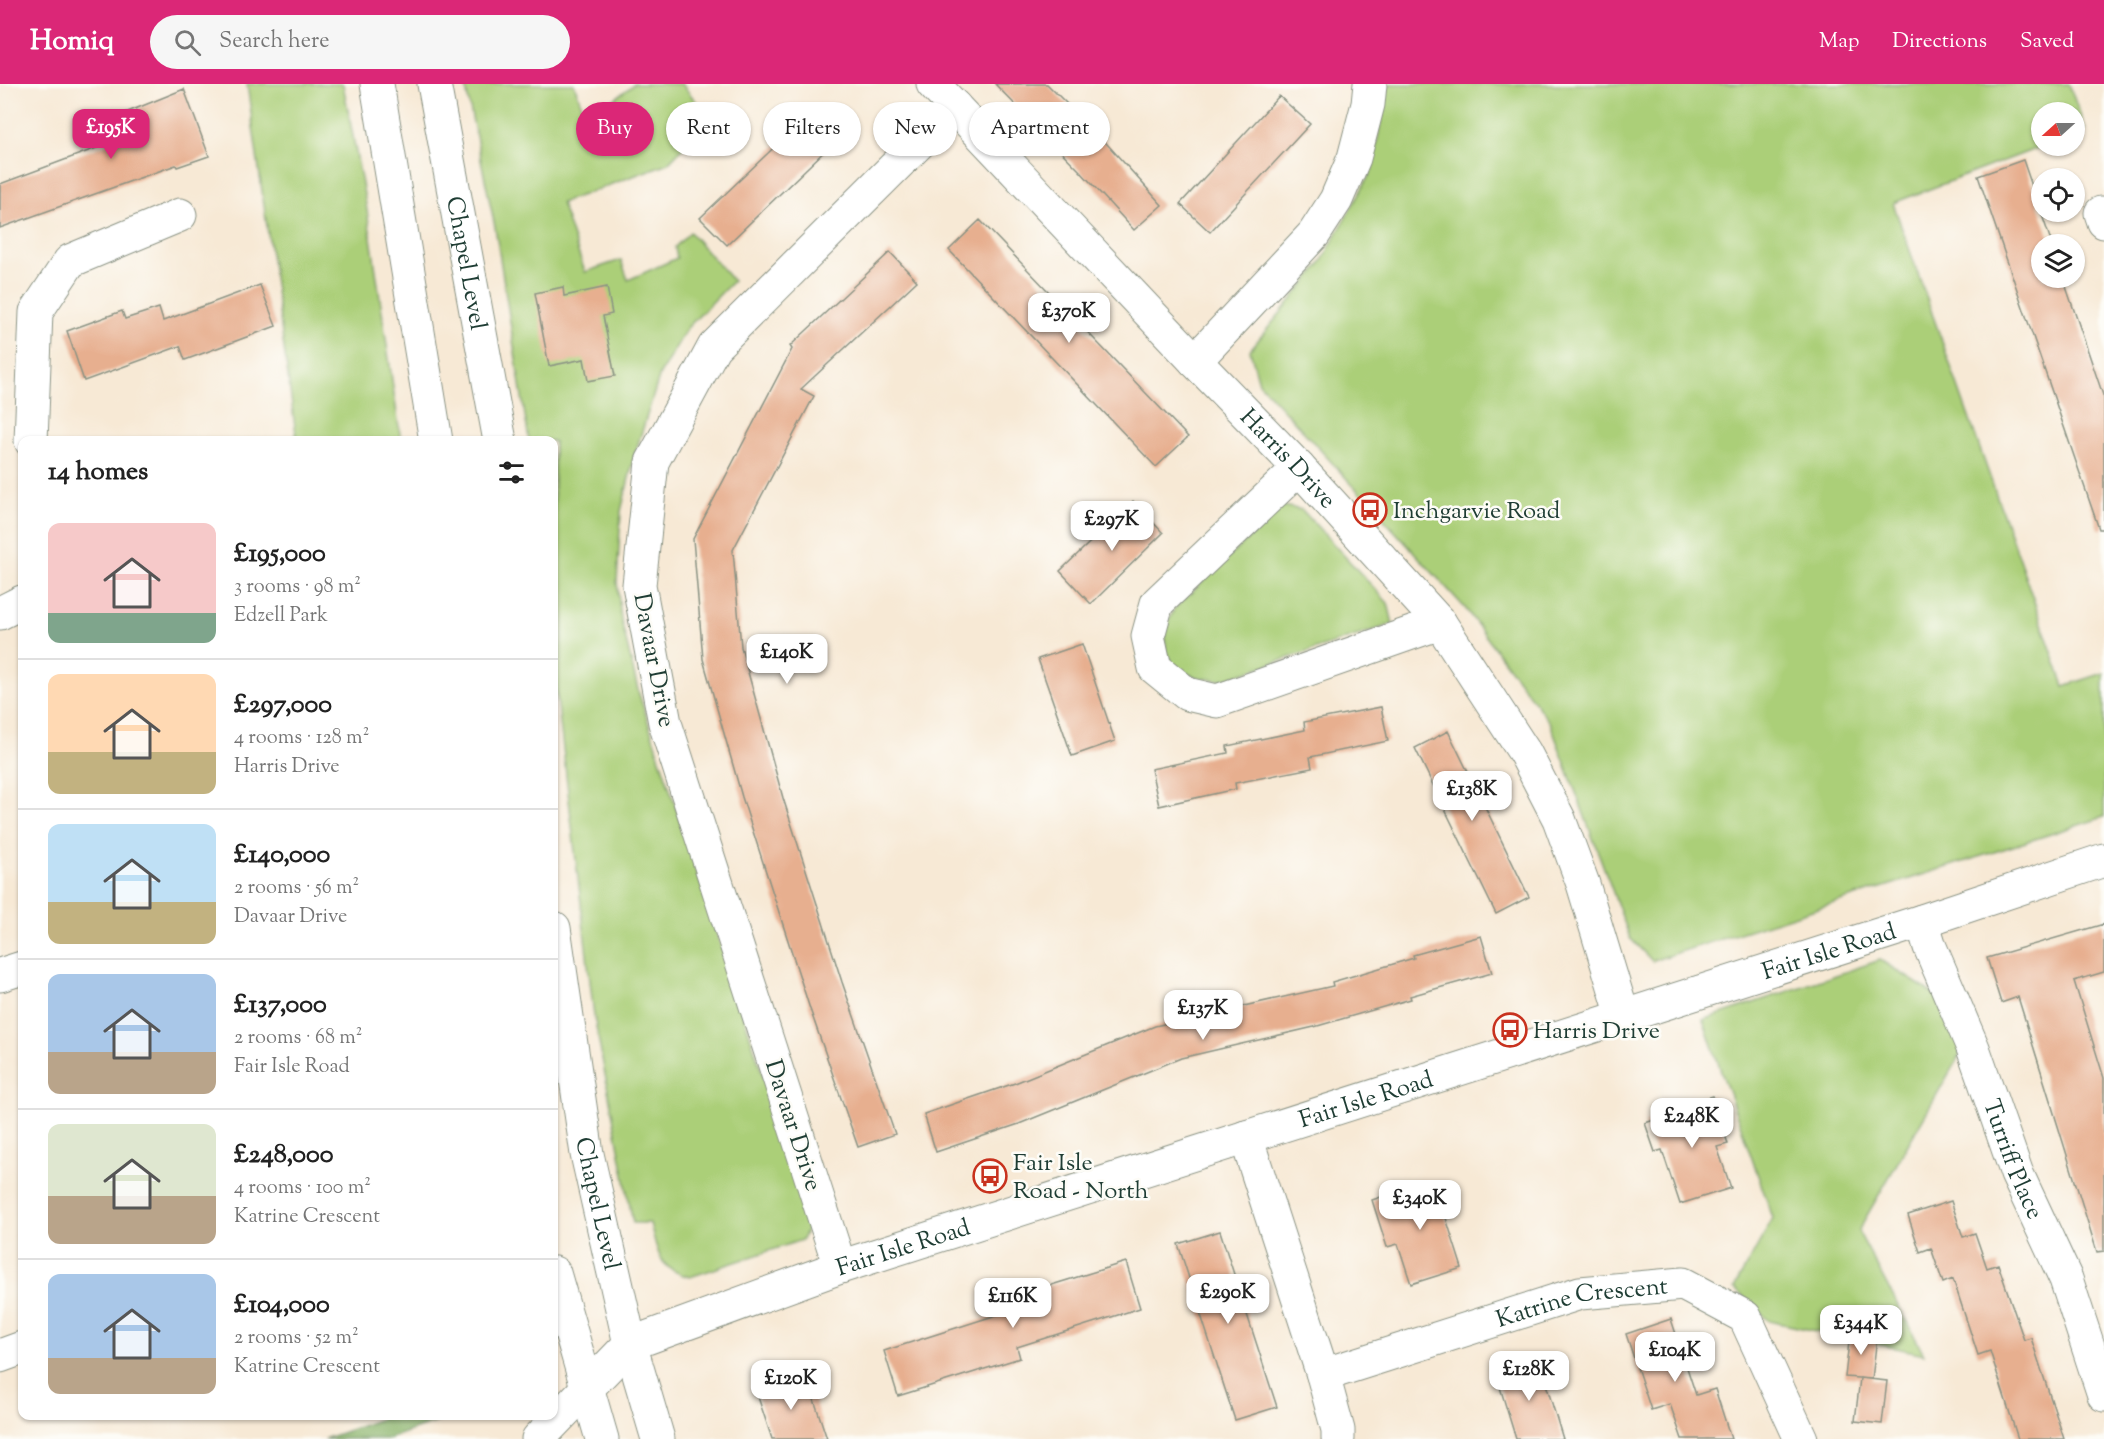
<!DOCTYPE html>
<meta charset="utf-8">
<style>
body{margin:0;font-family:"Sorts Mill Goudy",serif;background:#f6f6f6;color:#222;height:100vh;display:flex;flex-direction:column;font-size:22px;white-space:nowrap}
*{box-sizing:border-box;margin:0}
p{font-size:20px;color:#767676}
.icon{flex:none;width:33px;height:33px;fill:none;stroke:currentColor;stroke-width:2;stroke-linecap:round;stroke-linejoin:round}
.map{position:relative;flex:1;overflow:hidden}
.panel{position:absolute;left:18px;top:352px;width:540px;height:984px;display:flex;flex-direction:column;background:#fff;border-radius:12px;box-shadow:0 2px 4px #0004}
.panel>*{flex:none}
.banner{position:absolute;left:576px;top:18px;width:570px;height:54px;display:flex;gap:12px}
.needle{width:39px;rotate:249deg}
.tools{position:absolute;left:2031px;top:18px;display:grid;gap:12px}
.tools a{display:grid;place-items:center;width:54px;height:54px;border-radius:50%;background:#fff;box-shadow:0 2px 4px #0004;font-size:30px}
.price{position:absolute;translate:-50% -51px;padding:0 14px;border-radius:12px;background:#fff;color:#222;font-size:20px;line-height:39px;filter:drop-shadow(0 2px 3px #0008)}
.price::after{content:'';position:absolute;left:50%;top:36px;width:18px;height:14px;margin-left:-9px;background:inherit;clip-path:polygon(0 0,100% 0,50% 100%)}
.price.on{background:#db2777;color:#fff}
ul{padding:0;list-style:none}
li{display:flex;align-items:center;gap:18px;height:150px;padding:0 30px}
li+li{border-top:2px solid #e0e0e0}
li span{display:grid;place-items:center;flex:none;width:168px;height:120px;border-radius:12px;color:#555}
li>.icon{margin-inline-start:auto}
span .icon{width:72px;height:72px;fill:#fffc;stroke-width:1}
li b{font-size:26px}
h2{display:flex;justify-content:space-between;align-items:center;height:72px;padding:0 30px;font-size:26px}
.chip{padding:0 21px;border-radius:27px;background:#fff;box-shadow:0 2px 4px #0004;font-size:21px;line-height:54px}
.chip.on{background:#db2777;color:#fff}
header{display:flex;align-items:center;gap:36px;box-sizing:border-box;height:84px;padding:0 30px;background:#db2777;color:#fff}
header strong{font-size:28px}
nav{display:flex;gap:33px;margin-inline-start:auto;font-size:21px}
.search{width:420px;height:54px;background:#f6f6f6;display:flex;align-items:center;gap:15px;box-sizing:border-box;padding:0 21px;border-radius:33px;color:#767676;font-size:22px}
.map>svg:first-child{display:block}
.green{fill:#abcf78;stroke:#658656;stroke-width:1.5}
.forest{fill:#88b268;stroke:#54784e;stroke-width:1.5}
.building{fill:#e7af8f}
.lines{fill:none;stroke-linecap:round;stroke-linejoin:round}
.minor-casing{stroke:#8b9384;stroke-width:35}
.tertiary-casing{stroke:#8b9384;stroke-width:35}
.secondary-casing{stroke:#8b9384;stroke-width:35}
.minor{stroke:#fff;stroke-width:33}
.tertiary{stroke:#fff;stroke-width:33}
.secondary{stroke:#fff;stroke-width:33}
.labels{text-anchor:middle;stroke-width:5;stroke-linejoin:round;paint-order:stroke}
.street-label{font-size:24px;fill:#1f3d34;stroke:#fdfcf7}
.poi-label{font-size:24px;fill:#1f3d34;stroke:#fdfcf7;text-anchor:start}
</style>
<header>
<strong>Homiq</strong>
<div class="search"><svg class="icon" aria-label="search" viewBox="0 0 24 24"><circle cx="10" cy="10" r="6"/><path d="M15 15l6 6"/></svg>Search here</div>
<nav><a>Map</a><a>Directions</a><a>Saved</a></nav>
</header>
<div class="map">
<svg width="2104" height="1355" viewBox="0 0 2104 1355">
<rect width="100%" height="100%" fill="#fdfcf7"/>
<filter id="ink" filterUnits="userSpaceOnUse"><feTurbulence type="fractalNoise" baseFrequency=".0167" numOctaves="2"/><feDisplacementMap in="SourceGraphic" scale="12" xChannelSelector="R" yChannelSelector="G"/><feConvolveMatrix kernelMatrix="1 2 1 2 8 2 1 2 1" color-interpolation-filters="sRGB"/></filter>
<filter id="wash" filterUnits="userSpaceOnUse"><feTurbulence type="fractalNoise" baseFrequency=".008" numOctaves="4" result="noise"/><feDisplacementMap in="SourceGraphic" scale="24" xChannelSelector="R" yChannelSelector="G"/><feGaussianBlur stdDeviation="1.35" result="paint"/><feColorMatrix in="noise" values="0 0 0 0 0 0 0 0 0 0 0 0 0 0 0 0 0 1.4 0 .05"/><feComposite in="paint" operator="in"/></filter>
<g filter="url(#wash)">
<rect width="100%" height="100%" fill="#f7e9d5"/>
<path class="green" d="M247 0H343L367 126 401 357H297Z
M465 0H574L587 36 634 0H682L710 35 668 79 561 119 585 188 621 176 628 196 677 174 675 163 690 148 733 197 687 244 660 290 634 373 621 427 617 498 621 536 639 610 807 1127V1144L802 1156 690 1193C657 1185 658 1168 650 1139H633L594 932 554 587V357H529L495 143Z
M1388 0H2069L2085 45 2075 49 2074 28H2042V62H2043L1893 119 2064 602 2104 589V733L1652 877 1630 854 1550 639 1465 524 1259 299 1250 266 1319 182 1372 86Z
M1283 422 1302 426 1388 519 1393 540 1221 596C1174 595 1152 570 1174 525Z
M1880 876 1945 917 1962 967 1858 1147 1924 1270 1769 1237 1734 1204 1773 1134 1703 936Z"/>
<path class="forest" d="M389 1332H453L388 1355H324Z"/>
<g id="blocks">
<path class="building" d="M995 0H1047L1107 60 1162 121 1134 146 1081 88Z
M184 5 209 72 177 83 176 81 0 144V100L110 59 103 38Z
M1279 12 1310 40 1210 148 1180 120Z
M808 31 834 58 727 161 700 134Z
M2023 76 2052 160H2042V194H2063L2104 314V445H2099L1978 92Z
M980 136 1188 353 1156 383 949 166Z
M890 168 917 197 801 305 814 312 733 466 741 563 783 714 842 898 895 1050 858 1063 810 925 742 713 703 575 693 455 792 265 790 262Z
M260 201 276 242 185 276 180 262 84 297 67 247 122 227 125 235 159 224 163 237Z
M563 203 564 212 607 203 612 230 603 232 615 292 588 297 584 275 549 282 535 209Z
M1133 417 1163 449 1091 520 1060 487Z
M1082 560 1115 657 1072 672 1038 575Z
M1381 623 1388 657 1310 673 1312 684 1235 699 1236 705 1159 722 1151 685 1228 669 1227 662 1305 646 1304 638Z
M1448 647 1529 813 1496 830 1415 664Z
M2104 840V888L2074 897 2104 994V1167L2097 1168 2018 913 2001 919 1987 874Z
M1481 852 1492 889 1410 912 1411 915 1314 943 1181 974 1019 1040 936 1068 924 1030 1015 999 1155 942 1333 902 1332 898 1414 874 1413 871Z
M1713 1012 1728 1060 1717 1063 1731 1104 1680 1120 1662 1066 1655 1068 1645 1039 1687 1025 1685 1021Z
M1442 1098 1452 1128 1445 1131 1462 1184 1411 1200 1398 1160 1387 1163 1372 1116 1399 1107 1401 1112Z
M1951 1117 1963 1153 1975 1149 1987 1184 1998 1180 2024 1256 2031 1254 2064 1355H2018L1990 1267 1978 1271 1953 1195 1943 1199 1931 1164 1920 1168 1908 1131Z
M1220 1147 1277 1323 1235 1336 1178 1160Z
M1126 1178 1140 1224 1017 1263 1020 1274 898 1312 884 1267 1006 1228 1003 1216Z
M1671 1235 1696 1311 1715 1305 1731 1355H1682L1670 1320 1651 1326 1626 1250Z
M1850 1249 1877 1253 1872 1295 1845 1293Z
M1538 1274 1563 1355H1516L1495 1287Z
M806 1291 827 1355H772L756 1307Z
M1860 1294 1887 1297 1882 1340 1855 1337Z"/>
</g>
</g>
<g filter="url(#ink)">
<use href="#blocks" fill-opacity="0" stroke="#8b9384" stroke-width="1.5"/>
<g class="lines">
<defs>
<g id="minor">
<path id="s1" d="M933 0 1195 277 1299 384 1440 539 1525 669 1559 735 1583 800 1623 932"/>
<path d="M2101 129 2104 138"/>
<path d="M1195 277 1314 150 1336 116 1354 74 1368 20 1370 0"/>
<path d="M31 357 36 228 70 177 180 131"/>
<path d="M1299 384 1157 519 1148 552 1155 584 1187 610 1217 617 1440 539"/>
<path d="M0 529 22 518"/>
<path id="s2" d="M1922 837 1930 863 1973 964 2017 1090 2066 1195 2104 1311"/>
<path d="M0 891 22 884"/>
<path d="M1246 1053 1323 1291 1338 1346V1355"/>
<path d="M840 1183 665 639 639 501 652 378 714 263 955 23"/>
<path d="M0 1272 22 1264"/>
<path id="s3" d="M1323 1291 1580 1209 1683 1200 1745 1233 1801 1355"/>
</g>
<g id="tertiary">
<path id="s4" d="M538 1355 630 1260 840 1183 1922 837 2104 776"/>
</g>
<g id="secondary">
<path d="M377 0 436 357"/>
<path id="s5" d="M434 0 500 357"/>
<path id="s6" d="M554 844 587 1070 630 1260 658 1355"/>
<path d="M554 1189 602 1355"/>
</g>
</defs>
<use href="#minor" class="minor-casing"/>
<use href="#tertiary" class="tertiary-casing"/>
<use href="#secondary" class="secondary-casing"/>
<use href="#minor" class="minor"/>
<use href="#tertiary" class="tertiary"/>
<use href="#secondary" class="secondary"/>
</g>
</g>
<defs>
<symbol id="bus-ring" viewBox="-11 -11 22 22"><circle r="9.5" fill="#fdfcf7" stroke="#c8321e" stroke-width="1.5"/><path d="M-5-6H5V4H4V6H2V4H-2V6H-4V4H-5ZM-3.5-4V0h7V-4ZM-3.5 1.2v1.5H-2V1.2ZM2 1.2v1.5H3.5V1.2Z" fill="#c8321e"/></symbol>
</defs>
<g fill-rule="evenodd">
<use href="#bus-ring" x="1351" y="407" width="38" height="38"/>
<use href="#bus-ring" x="1491" y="927" width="38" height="38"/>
<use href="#bus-ring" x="971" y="1073" width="38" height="38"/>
</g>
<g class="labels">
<g class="street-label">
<text dy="8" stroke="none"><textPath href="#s5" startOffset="182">Chapel Level</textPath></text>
<text dy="8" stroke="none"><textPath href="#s1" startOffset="516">Harris Drive</textPath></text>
<text transform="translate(655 576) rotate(79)" y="8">Davaar Drive</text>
<text dy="8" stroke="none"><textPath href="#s4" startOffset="1394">Fair Isle Road</textPath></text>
<text dy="8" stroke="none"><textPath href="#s4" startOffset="908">Fair Isle Road</textPath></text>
<text transform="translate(794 1041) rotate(72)" y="8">Davaar Drive</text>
<text dy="8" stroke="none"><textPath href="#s2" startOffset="255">Turriff Place</textPath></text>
<text dy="8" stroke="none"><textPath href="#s6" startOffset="279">Chapel Level</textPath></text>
<text dy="8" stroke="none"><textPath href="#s4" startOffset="422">Fair Isle Road</textPath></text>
<text dy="8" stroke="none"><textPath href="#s3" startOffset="270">Katrine Crescent</textPath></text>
</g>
<g class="poi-label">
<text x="1393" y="434">Inchgarvie Road</text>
<text x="1533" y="954">Harris Drive</text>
<text x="1013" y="1086">Fair Isle<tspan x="1013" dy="28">Road - North</tspan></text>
</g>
</g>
</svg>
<div class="tools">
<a><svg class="needle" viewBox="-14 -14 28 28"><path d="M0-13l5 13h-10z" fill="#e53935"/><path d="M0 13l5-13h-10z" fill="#767676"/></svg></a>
<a><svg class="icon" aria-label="locate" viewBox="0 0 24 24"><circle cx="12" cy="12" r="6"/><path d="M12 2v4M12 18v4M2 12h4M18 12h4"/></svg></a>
<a><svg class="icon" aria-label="layers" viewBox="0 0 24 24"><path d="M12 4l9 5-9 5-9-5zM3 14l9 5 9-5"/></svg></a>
</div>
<b class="price on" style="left:111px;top:76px">£195K</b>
<b class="price" style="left:1069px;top:260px">£370K</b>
<b class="price" style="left:1112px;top:468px">£297K</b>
<b class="price" style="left:787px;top:601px">£140K</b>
<b class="price" style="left:1472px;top:738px">£138K</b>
<b class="price" style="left:1203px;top:957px">£137K</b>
<b class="price" style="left:1692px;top:1065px">£248K</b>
<b class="price" style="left:1420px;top:1147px">£340K</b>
<b class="price" style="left:1228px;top:1241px">£290K</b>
<b class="price" style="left:1013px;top:1245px">£116K</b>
<b class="price" style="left:1861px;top:1272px">£344K</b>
<b class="price" style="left:1675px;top:1299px">£104K</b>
<b class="price" style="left:1529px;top:1318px">£128K</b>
<b class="price" style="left:791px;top:1327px">£120K</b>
<div class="banner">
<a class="chip on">Buy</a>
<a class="chip">Rent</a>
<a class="chip">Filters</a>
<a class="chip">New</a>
<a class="chip">Apartment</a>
</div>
<section class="panel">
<h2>14 homes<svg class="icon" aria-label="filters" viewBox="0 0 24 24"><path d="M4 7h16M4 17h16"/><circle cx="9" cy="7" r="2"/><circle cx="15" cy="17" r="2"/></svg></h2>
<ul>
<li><span style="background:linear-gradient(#f6c9c9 75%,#7fa58c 0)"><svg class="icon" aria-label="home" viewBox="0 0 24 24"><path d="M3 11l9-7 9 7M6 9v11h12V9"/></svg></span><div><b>£195,000</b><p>3 rooms · 98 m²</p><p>Edzell Park</p></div></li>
<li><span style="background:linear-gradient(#ffd9b3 65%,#c2b280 0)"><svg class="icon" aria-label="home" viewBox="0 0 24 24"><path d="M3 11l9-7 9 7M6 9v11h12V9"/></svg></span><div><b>£297,000</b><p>4 rooms · 128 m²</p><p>Harris Drive</p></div></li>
<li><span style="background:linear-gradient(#bfe0f5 65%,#c2b280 0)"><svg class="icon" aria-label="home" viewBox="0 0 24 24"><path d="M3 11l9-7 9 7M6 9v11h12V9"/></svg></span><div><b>£140,000</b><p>2 rooms · 56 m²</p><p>Davaar Drive</p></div></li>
<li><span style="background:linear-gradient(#a9c7e8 65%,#b9a48a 0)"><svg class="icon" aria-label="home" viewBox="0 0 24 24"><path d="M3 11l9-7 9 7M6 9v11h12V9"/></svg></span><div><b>£137,000</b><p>2 rooms · 68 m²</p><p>Fair Isle Road</p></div></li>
<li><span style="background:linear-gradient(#dfe7d0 60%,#b9a48a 0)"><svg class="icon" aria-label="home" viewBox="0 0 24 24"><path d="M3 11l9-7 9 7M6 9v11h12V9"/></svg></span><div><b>£248,000</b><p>4 rooms · 100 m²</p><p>Katrine Crescent</p></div></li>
<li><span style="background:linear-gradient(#a9c7e8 70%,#b9a48a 0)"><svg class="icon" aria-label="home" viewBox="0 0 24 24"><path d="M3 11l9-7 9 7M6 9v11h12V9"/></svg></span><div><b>£104,000</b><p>2 rooms · 52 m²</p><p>Katrine Crescent</p></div></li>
</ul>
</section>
</div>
